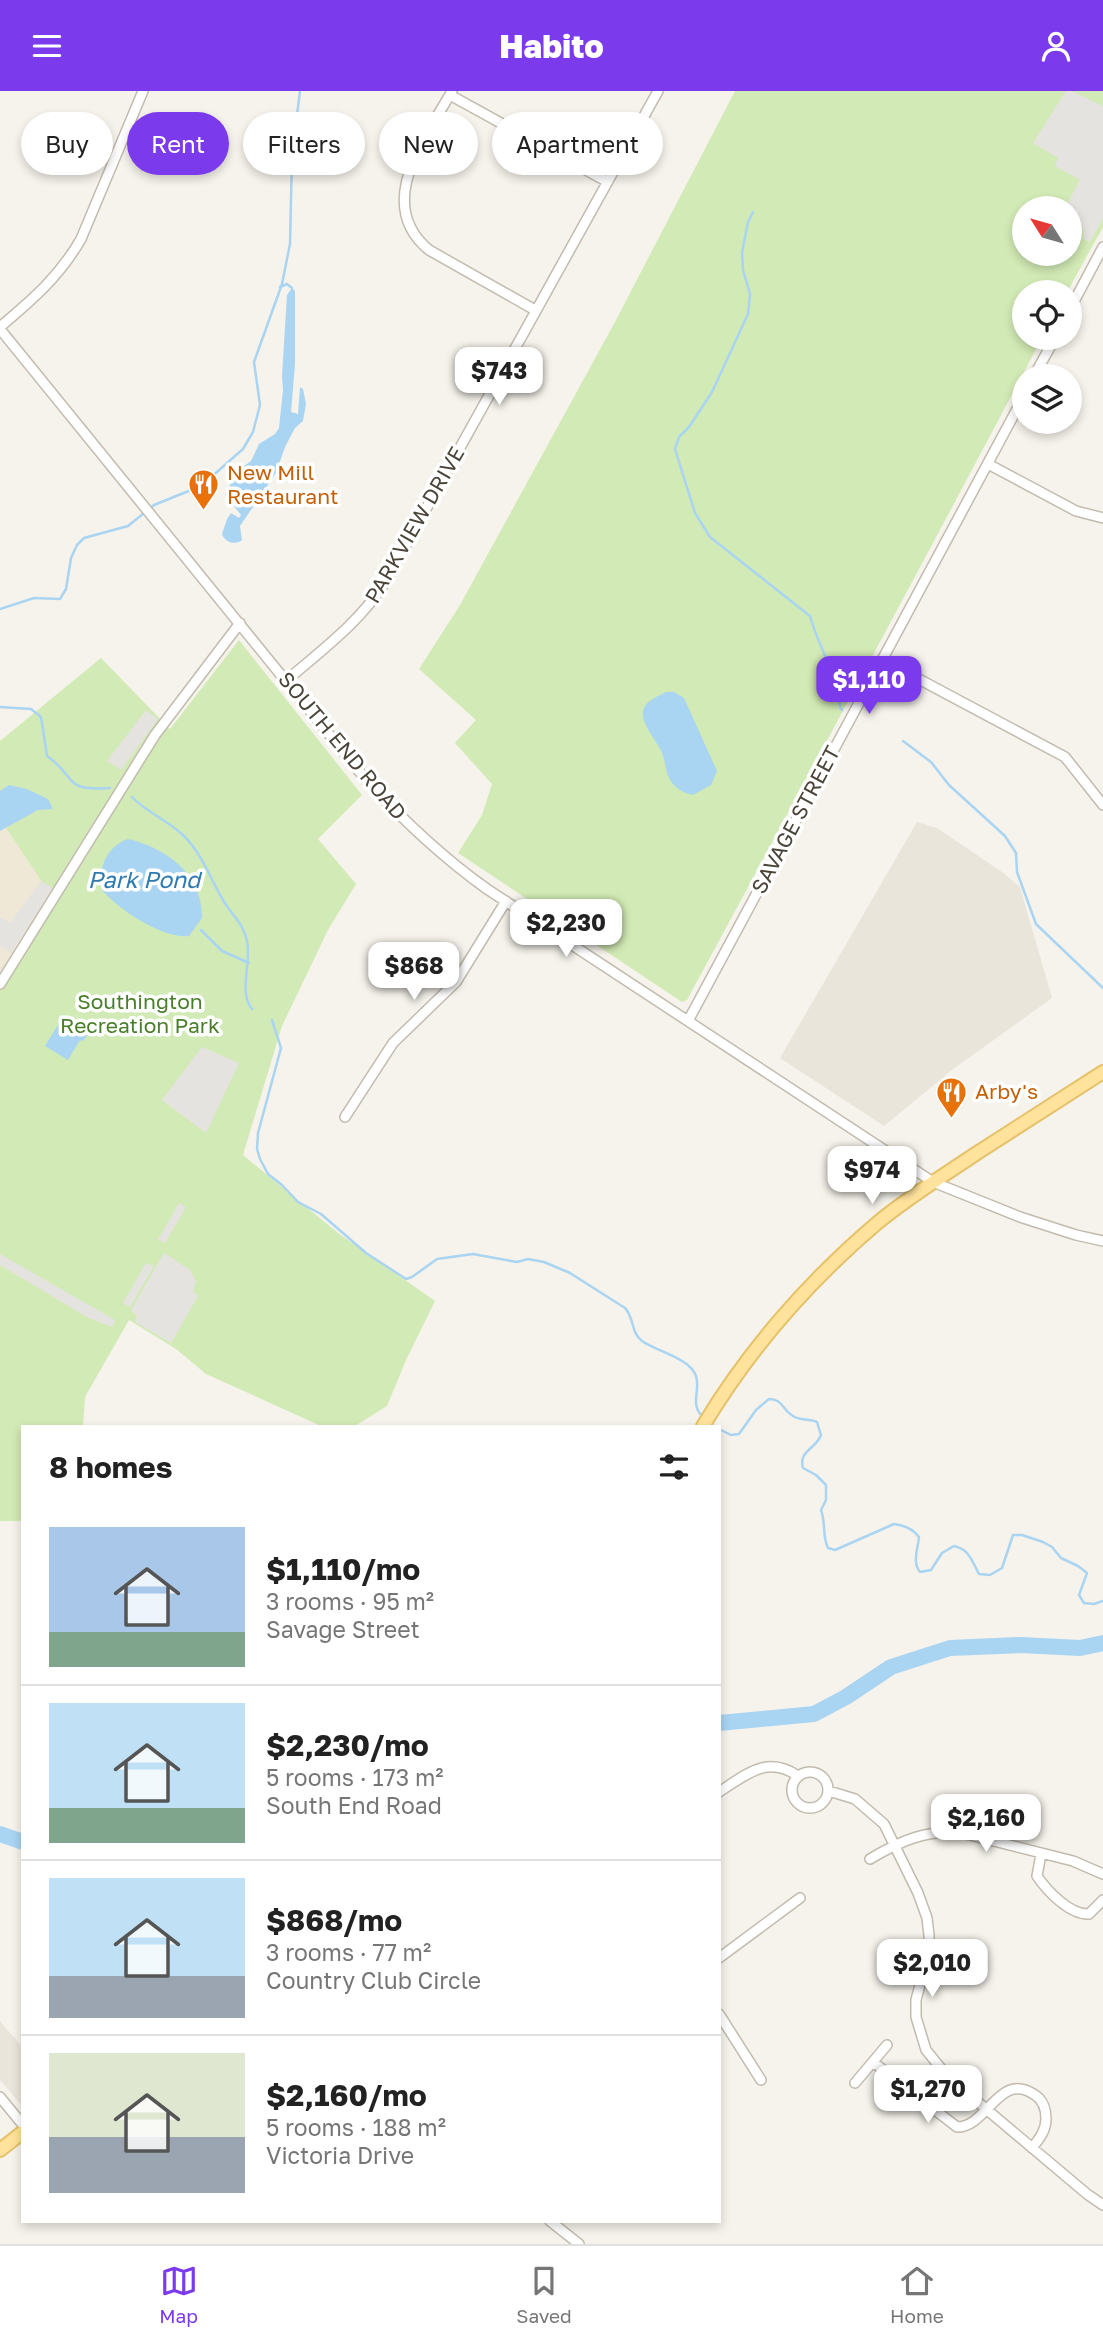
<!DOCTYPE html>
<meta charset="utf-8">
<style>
body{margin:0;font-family:"Golos Text",sans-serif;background:#f6f6f6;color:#222;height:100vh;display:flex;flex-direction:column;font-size:26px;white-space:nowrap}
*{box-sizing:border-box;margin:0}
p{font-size:23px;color:#767676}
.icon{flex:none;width:38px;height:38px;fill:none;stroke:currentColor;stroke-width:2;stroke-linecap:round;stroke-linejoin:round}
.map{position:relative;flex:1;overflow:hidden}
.side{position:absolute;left:21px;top:1334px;width:700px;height:798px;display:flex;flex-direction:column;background:#fff;border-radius:0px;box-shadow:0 4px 10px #0003}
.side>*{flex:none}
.top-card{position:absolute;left:21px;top:21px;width:700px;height:63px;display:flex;gap:14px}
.needle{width:46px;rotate:307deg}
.buttons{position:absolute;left:1012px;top:105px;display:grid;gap:14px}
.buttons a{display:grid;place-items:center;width:70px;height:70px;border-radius:50%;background:#fff;box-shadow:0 4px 10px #0003;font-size:35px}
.price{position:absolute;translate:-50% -60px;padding:0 16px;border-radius:14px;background:#fff;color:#222;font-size:23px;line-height:46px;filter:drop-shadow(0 2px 4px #0008)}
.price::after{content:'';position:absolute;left:50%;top:42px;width:21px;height:16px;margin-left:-10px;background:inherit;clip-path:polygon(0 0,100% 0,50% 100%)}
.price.current{background:#7c3aed;color:#fff}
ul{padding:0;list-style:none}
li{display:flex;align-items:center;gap:21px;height:175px;padding:0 28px}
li+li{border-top:2px solid #e0e0e0}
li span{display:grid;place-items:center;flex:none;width:196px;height:140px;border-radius:0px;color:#555}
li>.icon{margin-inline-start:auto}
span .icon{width:84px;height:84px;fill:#fffc;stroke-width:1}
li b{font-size:30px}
h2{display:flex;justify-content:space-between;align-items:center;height:84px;padding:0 28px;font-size:30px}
.chip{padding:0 24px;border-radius:32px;background:#fff;box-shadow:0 4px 10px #0003;font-size:24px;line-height:63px}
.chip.current{background:#7c3aed;color:#fff}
header{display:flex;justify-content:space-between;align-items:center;height:91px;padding:0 28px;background:#7c3aed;color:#fff;font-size:32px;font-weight:800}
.tabs{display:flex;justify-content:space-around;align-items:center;height:98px;border-top:2px solid #e0e0e0;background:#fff;font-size:19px;color:#767676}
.tabs a{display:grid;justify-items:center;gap:4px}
.tabs .current{color:#7c3aed}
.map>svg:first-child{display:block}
.residential{fill:#eae5da}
.education{fill:#efe8d6}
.green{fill:#d2eab5;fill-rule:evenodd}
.parking{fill:#e5e3e0}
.water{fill:#a9d4f2}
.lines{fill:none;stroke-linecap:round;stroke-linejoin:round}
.stream{stroke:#a9d4f2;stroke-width:2.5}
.river{stroke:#a9d4f2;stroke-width:16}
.minor-casing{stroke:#c2bbae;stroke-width:12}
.major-casing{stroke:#e6c16a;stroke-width:16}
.minor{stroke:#fff;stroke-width:9}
.major{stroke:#ffe39c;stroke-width:12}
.labels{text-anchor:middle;stroke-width:7;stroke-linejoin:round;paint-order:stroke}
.food-label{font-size:21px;fill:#c56008;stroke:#fff;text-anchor:start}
.street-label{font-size:21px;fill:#4b4439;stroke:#fff}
.park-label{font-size:21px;fill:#4a7f2a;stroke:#fff}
.water-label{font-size:23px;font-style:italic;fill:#2e7ab2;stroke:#fff}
</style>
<header><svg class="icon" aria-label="menu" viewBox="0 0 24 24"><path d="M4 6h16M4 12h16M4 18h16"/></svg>Habito<svg class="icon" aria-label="person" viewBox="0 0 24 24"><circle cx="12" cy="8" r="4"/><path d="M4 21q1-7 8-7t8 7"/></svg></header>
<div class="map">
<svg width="1103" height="2153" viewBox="0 0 1103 2153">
<rect width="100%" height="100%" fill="#f6f3ec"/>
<path class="residential" d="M917 731 937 737 1002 781 1020 796 1052 907 952 979 884 1035 780 967Z
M0 1930 23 1957V2016L0 1989Z"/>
<path class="education" d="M0 728 50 803 0 882Z"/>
<path class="green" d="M735 0H1103V136L1067 201H1024V247H1042C925 468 806 689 687 909L682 911 458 762 482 724 492 693 455 652 476 629 419 578 460 514 615 231ZM1024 117H1069V163H1024Z
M239 549 362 704 318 748 356 793 328 839 282 935 243 1064 338 1142 435 1210 406 1269 387 1315 355 1335H321L206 1283 176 1258 129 1229 85 1306 83 1335H23V1430H0V882L50 803 0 728V650L101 567 170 638Z"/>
<path class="parking" d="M1066 0H1072L1103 15V128L1090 151 1084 148 1083 136 1069 129V117H1065L1080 89 1055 75 1058 67 1033 52Z
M146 619 158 628 121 679 107 670Z
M41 790 53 797 11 862 0 855V826L10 832Z
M202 956 239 972 206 1042 162 1009Z
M179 1112 186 1116 165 1152 158 1149Z
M164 1162 190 1179 196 1190 193 1200 198 1205 171 1252 135 1231 137 1225 131 1219Z
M0 1163 115 1229 114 1234 112 1236 87 1226 0 1174Z
M146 1172 154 1175 130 1216 123 1212Z"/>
<path class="water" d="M292 197 295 200V273L291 321 298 323 300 296 303 298 306 313 303 330 295 337 285 356 276 382 240 435 242 449C236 454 225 452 222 443L227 428 231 422 239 427 241 424 225 404 237 380 251 370 259 353 275 343 279 337 283 299 282 285 287 204Z
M666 601H674L684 607 717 680 711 694 693 704C683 702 675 697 670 689 665 680 666 671 662 662 657 649 638 631 644 617 647 609 659 605 666 601Z
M9 694 27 698 48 708 53 718 38 719 0 740V700Z
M128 748C167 757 203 784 202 827L189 845C163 848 119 819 102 799 98 777 106 756 128 748Z
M61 929 87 944 83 950 80 949 68 969 45 955Z"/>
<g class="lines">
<path class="stream" d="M753 121 748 131 742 162 743 179 750 203 748 223 712 301 689 336 679 346 675 358 695 422 710 446 810 525C818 555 838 585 840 616L842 619
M280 196 287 193 292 197
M0 518 34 507 60 508 66 498 71 467 77 454 84 447 128 435 154 414 201 395 243 358 253 341 260 314 254 271 282 193 290 153 292 64 300 0
M0 616 31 618 41 626 47 665C79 688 62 700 110 697
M903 650 931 671 949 694 1005 745 1016 762 1017 781 1036 833 1103 897
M132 706C147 722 168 729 184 745 202 763 210 787 223 809 231 823 244 833 247 850 252 871 238 901 252 918
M201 839 222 860 249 872
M272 929 281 957 258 1042 257 1058 260 1068 268 1083 282 1094 298 1111 321 1123 366 1162 406 1188 412 1186 437 1168 473 1163 517 1171 528 1168 544 1171 570 1182 625 1217C634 1226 631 1242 642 1250 656 1260 690 1267 696 1285 701 1299 689 1313 703 1326
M719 1338 731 1344 739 1343 756 1319 769 1308C783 1308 782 1319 793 1325 800 1330 808 1327 817 1331L821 1344C816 1358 798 1360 803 1377L816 1384 826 1394V1409L821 1419C826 1432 822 1445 828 1457L835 1459 894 1433C904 1434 913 1438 919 1446 918 1457 912 1472 920 1481L931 1479 942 1462 954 1455C969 1458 972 1470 979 1483L990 1484 1002 1477 1013 1444H1022L1043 1451 1052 1456 1061 1467 1078 1475 1087 1482 1079 1504 1084 1512 1094 1513 1103 1510"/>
<path class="river" d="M719 1632 814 1623 846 1606 891 1576 950 1557 1021 1554 1080 1557 1103 1552
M0 1743 23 1751"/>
<defs>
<path id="minor" d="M452 0C426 46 373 113 429 159L535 219
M450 4 606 90
M1069 220 1103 156
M0 236C33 208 59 186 81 148L143 0
M0 238 367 690C404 730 442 766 487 798L933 1091 1020 1126 1076 1144 1103 1150
M1034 285 1055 247
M988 373 1076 420 1103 427
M883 569 1065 666 1103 714
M287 589C323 558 360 531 386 490L658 0
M0 893 155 644 240 532
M688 930 1024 305
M345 1026 393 952 456 891 506 810
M792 1699a18 18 0 1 1 36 0a18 18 0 1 1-36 0Z
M829 1700 855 1708 884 1733 918 1802 927 1827 929 1844V1860L916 1909V1926L926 1959 948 1986 1087 2103 1103 2114
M719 1701C747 1683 767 1664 798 1685
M1041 1763 1037 1785C1047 1800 1070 1824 1089 1823L1103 1809
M870 1768C900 1750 927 1738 962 1742L1073 1770 1103 1783
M719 1867 800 1807
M719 1923 761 1989
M873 1971 957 2036C988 2036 999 1979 1035 2004 1043 2009 1046 2019 1046 2028 1046 2040 1039 2048 1032 2057
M855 1992 887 1954
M0 2006 23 2034
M550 2130 579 2153"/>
<path id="major" d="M703 1335C748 1260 809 1190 876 1133 907 1107 943 1085 977 1062 1019 1035 1061 1008 1103 981
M0 2059 23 2041"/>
</defs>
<use href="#minor" class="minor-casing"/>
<use href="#major" class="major-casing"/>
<use href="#minor" class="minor"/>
<use href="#major" class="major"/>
</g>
<defs>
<symbol id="restaurant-pin" viewBox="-11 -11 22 30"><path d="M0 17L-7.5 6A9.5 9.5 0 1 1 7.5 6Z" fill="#e8710a" stroke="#fff"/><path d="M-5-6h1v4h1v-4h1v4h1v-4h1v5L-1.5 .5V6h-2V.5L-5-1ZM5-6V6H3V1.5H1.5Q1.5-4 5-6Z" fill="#fff"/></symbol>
</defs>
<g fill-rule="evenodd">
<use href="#restaurant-pin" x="186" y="376" width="35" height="47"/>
<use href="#restaurant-pin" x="934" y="984" width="35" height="47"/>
</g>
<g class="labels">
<g class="food-label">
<text x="227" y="389">New Mill<tspan x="227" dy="24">Restaurant</tspan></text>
<text x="975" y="1008">Arby's</text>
</g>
<g class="street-label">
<text transform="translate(415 434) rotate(-60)" y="7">PARKVIEW DRIVE</text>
<text transform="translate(342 655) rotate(50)" y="7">SOUTH END ROAD</text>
<text transform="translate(796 729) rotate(-62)" y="7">SAVAGE STREET</text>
</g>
<g class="park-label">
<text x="140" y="918">Southington<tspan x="140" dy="24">Recreation Park</tspan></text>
</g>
<g class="water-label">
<text x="144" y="797">Park Pond</text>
</g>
</g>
</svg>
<div class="buttons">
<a><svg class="needle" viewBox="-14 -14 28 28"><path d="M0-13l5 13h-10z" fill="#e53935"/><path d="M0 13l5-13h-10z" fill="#767676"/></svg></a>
<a><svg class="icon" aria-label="locate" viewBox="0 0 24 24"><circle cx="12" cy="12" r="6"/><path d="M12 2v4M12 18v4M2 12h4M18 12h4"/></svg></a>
<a><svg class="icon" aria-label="layers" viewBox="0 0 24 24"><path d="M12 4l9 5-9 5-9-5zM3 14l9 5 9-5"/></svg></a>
</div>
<b class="price" style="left:499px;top:316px">$743</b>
<b class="price current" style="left:869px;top:625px">$1,110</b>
<b class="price" style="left:566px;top:868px">$2,230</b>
<b class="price" style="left:414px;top:911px">$868</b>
<b class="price" style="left:872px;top:1115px">$974</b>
<b class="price" style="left:986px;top:1763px">$2,160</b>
<b class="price" style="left:932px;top:1908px">$2,010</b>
<b class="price" style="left:928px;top:2034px">$1,270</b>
<div class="top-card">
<a class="chip">Buy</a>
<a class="chip current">Rent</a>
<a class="chip">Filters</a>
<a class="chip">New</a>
<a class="chip">Apartment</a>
</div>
<section class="side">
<h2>8 homes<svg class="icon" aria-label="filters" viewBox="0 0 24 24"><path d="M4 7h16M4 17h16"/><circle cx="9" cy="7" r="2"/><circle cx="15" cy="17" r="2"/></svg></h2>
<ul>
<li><span style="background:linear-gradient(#a9c7e8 75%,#7fa58c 0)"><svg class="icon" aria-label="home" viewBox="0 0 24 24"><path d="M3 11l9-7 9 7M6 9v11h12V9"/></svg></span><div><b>$1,110/mo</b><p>3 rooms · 95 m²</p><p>Savage Street</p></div></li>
<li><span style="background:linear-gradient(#bfe0f5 75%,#7fa58c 0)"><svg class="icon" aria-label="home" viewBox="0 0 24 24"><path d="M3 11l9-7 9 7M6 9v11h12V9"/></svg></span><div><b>$2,230/mo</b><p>5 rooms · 173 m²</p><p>South End Road</p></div></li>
<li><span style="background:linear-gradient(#bfe0f5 70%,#9aa5b1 0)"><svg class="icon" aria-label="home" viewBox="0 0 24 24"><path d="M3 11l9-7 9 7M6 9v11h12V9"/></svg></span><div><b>$868/mo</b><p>3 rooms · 77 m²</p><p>Country Club Circle</p></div></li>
<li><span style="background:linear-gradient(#dfe7d0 60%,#9aa5b1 0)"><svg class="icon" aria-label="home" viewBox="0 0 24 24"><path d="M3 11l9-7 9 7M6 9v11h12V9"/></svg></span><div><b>$2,160/mo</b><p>5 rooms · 188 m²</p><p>Victoria Drive</p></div></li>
</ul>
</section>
</div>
<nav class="tabs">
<a class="current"><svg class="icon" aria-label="map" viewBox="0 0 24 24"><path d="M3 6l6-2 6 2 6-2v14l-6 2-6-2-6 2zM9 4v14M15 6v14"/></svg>Map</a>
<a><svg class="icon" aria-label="saved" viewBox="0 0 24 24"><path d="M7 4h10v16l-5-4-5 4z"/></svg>Saved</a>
<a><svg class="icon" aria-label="home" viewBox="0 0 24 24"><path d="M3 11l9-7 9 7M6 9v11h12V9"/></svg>Home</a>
</nav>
